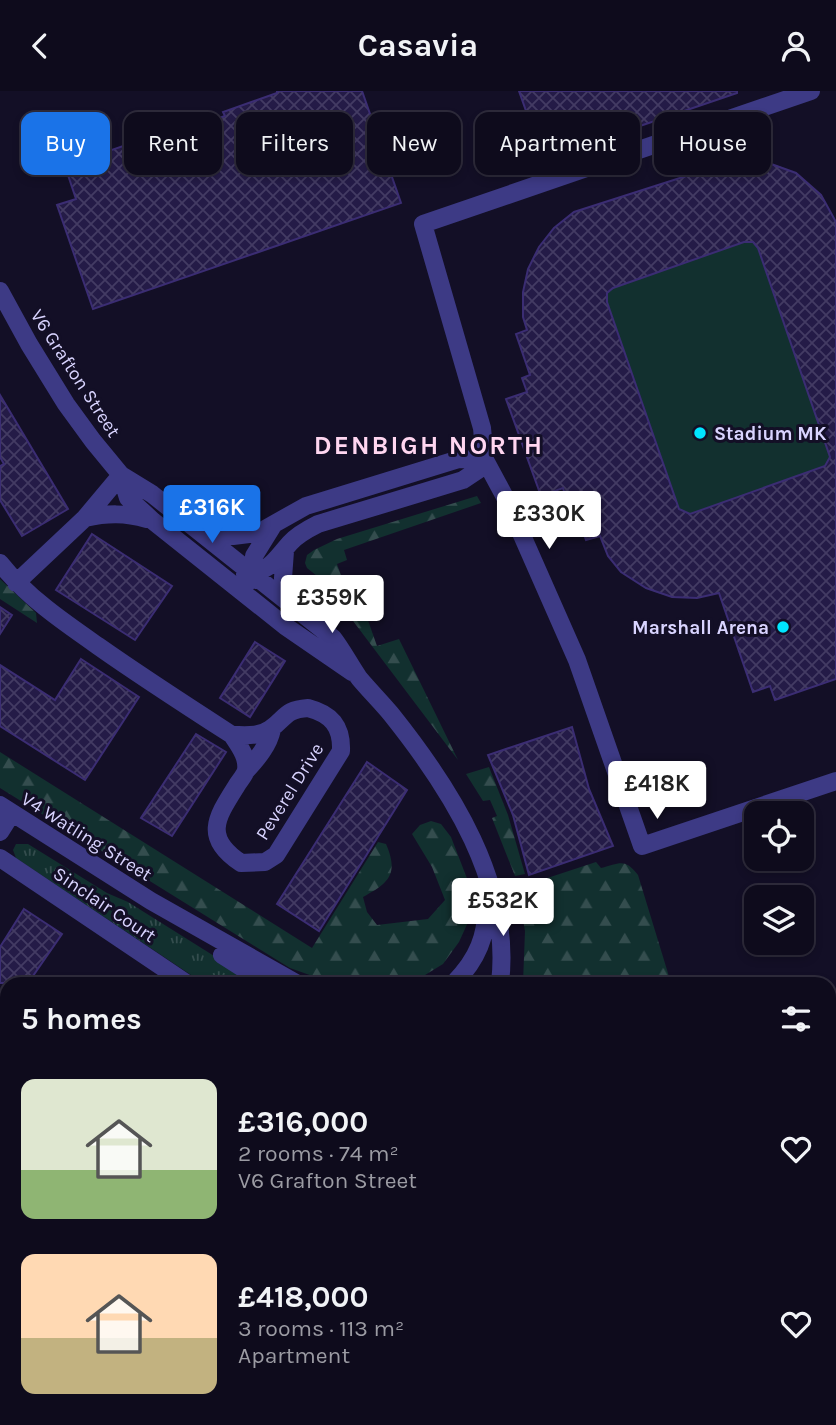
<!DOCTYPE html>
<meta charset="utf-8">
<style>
body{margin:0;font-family:Karla,sans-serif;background:#1c1929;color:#f1f3f6;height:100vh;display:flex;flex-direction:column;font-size:26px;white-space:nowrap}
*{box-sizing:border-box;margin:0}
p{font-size:23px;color:#9b9ba3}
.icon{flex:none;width:38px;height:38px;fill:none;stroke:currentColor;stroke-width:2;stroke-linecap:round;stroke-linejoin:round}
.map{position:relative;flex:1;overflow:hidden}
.details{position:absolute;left:0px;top:886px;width:836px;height:450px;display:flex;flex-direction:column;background:#0e0b1c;border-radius:21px 21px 0 0;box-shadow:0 4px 10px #0003,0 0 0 2px #2e2b3b}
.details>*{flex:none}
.guide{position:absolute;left:21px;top:21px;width:794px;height:63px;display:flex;gap:14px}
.buttons{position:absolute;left:744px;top:710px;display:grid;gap:14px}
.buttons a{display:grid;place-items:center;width:70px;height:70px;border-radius:14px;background:#0e0b1c;box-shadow:0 4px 10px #0003,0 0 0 2px #2e2b3b;font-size:35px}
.price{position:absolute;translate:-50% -60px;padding:0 16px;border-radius:7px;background:#fff;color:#222;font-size:23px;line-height:46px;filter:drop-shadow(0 2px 4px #0008)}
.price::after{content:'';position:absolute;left:50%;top:42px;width:21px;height:16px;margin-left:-10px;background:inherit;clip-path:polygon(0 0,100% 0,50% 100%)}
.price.selected{background:#1a73e8;color:#fff}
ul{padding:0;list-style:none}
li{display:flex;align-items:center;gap:21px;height:175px;padding:0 21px}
li span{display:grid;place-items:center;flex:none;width:196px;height:140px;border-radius:14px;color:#555}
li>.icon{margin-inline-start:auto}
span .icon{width:84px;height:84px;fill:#fffc;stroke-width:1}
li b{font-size:30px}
h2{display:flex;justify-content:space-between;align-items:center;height:84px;padding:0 21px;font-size:30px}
.chip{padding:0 24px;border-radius:14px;background:#0e0b1c;box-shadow:0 4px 10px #0003,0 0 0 2px #2e2b3b;font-size:24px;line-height:63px}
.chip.selected{background:#1a73e8;color:#fff}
header{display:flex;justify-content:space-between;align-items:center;height:91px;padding:0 21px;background:#0e0b1c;font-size:32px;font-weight:700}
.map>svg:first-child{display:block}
.grass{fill:url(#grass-tufts)}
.forest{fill:url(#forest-firs)}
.garden{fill:#12302f}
.building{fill:url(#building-cross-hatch);stroke:#3b2d73;stroke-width:2;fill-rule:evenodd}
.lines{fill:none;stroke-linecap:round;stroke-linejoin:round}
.minor{stroke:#3d3a85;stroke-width:18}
.poi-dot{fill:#00e5ff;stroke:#130f26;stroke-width:2.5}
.labels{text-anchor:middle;stroke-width:6;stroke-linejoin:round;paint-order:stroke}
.street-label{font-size:19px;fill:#d9d4ff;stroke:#130f26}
.poi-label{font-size:19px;font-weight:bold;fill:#d9d4ff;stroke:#130f26;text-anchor:start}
.district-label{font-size:26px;font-weight:bold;letter-spacing:2px;fill:#ffd6f0;stroke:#130f26}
</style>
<header><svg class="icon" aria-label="back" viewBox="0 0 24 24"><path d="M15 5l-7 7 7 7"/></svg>Casavia<svg class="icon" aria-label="person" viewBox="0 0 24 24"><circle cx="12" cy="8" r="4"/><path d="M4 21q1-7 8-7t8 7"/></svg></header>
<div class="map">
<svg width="836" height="1334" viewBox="0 0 836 1334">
<defs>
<pattern id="grass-tufts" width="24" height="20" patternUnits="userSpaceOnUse" patternTransform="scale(1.75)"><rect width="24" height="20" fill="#12302f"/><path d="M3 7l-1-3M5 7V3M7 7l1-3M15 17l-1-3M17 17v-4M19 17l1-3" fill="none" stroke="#344d4e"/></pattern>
<pattern id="forest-firs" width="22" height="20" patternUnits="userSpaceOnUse" patternTransform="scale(1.75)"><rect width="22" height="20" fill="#12302f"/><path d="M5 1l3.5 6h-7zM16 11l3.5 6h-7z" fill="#344d4e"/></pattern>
<pattern id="building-cross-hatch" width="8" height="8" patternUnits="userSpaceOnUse" patternTransform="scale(1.75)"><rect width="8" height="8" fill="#241b47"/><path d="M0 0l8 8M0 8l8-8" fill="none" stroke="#433b63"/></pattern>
</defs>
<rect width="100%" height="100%" fill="#130f26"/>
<path class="grass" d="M16 753H28L107 802 128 811 257 892H203L16 767 13 759Z"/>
<path class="forest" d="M477 405 481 412 344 459 347 469 337 473 348 504 358 501 377 555 399 548 458 669 347 522 317 485 307 477 305 472 307 464 314 459 337 448Z
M0 488 36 522 37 532 0 508Z
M0 661 312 857 378 751 386 753C399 783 389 792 363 806L367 821 377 834 428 828 445 809 432 776 412 743 420 734 431 730 441 733 451 746 468 790 469 829 459 851 443 873 412 892H332L290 877 0 697Z
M489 676 508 724 525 783 515 785 492 727 497 725 490 709 483 710 466 683Z
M596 771 601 777C620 772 625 767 638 784L671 892H523L525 840 517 797Z"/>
<path class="garden" d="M736 69C789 70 811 86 836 131V462C810 471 785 480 759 489 698 510 655 521 608 465L527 239C513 189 536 151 574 121Z"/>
<path class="building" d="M277 0H362L401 112 93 218 57 114 76 108 65 75 181 35 182 40 225 25 223 21 277 2Z
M519 0H737V2L543 68Z
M736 69 763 70 796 82 821 104 836 131V588L775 609 770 595 753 601 719 502 697 507 672 506 646 497 621 481 608 465 600 445 586 449 572 408 567 410 563 397 541 405 506 308 527 301 522 287 530 284 516 243 527 239 523 226V201L528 178 539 156 554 137 574 121ZM744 151H753L758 157 830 366 825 375 690 423 679 418 607 211V202L613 197Z
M0 304 68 418 22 445 0 409V375L4 373 0 366Z
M92 443 172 495 135 549 56 499Z
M0 516 12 524 0 543Z
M255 551 285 570 250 626 220 607Z
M81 568 139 606 85 689 0 635V574L55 609Z
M572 636 589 698 613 755 529 784 513 724 488 664Z
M196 643 226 661 172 745 141 727Z
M367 671 407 699 319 840 277 813Z
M24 818 62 843 33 885 45 892H0V856Z"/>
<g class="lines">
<path class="minor" d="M811 0 423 133 482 337 485 369 506 408 577 569 642 755 836 690
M0 200 29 253 66 313 93 350 121 384 152 403 333 547C343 560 350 574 359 587 369 599 381 611 391 623 451 698 512 793 500 892
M121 384 128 407 153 430 285 535 352 581
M85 427C108 422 125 422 147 428
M202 442 233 445 258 442 306 415 459 368 485 369
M285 460 283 487 289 511
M0 472C27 506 62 530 98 555 142 586 187 615 232 644
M245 483C271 480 274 470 290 452 297 444 308 438 318 433L463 389 481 377 485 369
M253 489 254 465 272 436
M16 492 85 427 121 384
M308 617C331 623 342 635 341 660L276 764 265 771 241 772C202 746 217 726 237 694 240 689 245 684 246 679 248 666 239 655 232 644 245 644 259 646 270 638 287 627 283 619 308 617Z
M246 680C257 668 269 654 272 638
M0 714 151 810 296 892
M0 741 12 722
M0 767 186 892
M222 864 266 892
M454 892C477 869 488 844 486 811
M830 1230 836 1234
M830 1257 836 1261
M830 1310 836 1314
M49 1334 53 1328
M637 1334 641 1328"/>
</g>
<g class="poi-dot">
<circle cx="700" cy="342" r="7"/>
<circle cx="783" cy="536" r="7"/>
</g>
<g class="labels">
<g class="street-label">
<text transform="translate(76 282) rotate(57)" y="7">V6 Grafton Street</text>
<text transform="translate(289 700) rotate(-58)" y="7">Peverel Drive</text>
<text transform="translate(87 745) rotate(32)" y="7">V4 Watling Street</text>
<text transform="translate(105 813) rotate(34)" y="7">Sinclair Court</text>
</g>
<g class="poi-label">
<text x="714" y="349">Stadium MK</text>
<text x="769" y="543" text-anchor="end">Marshall Arena</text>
</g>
<g class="district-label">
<text x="429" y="363">DENBIGH NORTH</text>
</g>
</g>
</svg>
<div class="buttons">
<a><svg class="icon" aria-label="locate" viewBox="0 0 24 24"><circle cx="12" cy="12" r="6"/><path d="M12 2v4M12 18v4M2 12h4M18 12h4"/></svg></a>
<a><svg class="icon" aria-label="layers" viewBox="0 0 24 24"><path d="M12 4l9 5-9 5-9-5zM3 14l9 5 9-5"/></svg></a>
</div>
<b class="price selected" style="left:212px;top:454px">£316K</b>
<b class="price" style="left:549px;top:460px">£330K</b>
<b class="price" style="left:332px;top:544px">£359K</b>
<b class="price" style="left:657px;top:730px">£418K</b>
<b class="price" style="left:503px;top:847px">£532K</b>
<div class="guide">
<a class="chip selected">Buy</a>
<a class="chip">Rent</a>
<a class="chip">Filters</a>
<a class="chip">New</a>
<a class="chip">Apartment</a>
<a class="chip">House</a>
</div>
<section class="details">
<h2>5 homes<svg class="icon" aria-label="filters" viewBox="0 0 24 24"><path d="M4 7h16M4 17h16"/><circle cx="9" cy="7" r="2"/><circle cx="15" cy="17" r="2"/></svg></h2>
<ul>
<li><span style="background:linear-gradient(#dfe7d0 65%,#8fb573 0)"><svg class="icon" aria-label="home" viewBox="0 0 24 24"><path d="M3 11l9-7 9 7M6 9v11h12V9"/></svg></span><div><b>£316,000</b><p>2 rooms · 74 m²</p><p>V6 Grafton Street</p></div><svg class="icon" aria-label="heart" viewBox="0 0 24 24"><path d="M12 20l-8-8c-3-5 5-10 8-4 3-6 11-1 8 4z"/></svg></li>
<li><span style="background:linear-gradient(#ffd9b3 60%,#c2b280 0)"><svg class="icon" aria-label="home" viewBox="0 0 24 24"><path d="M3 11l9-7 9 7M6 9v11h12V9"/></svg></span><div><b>£418,000</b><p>3 rooms · 113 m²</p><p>Apartment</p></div><svg class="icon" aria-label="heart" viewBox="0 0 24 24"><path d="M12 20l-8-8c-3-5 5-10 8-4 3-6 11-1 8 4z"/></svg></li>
</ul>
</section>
</div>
